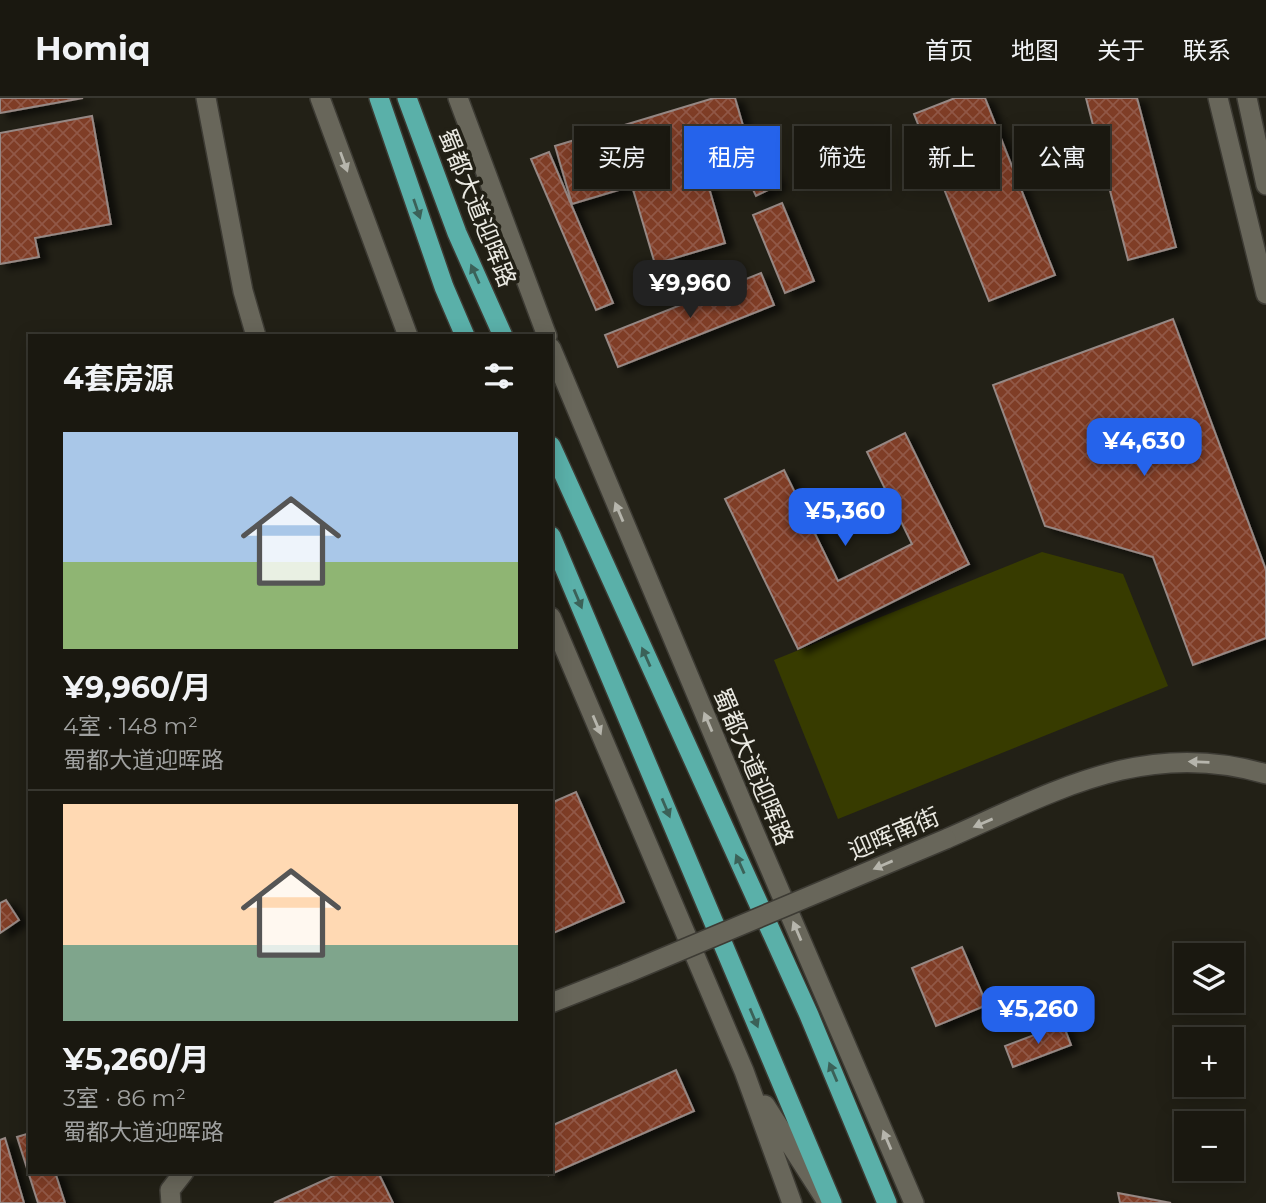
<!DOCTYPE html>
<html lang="zh">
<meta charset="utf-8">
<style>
body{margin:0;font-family:Montserrat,"Noto Sans SC",sans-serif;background:#232119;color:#f1f3f6;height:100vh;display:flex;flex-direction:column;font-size:26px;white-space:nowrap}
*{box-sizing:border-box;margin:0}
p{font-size:23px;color:#9fa09f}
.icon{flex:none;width:38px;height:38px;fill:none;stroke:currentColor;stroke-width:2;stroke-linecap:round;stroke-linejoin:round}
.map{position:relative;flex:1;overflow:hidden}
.details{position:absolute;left:28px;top:236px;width:525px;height:840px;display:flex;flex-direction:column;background:#1a1810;border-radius:0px;box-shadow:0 4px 18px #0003,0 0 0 2px #383730}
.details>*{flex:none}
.banner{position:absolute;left:574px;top:28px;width:586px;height:63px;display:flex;gap:14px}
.buttons{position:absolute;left:1174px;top:845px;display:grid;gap:14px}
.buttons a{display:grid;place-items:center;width:70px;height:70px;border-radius:0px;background:#1a1810;box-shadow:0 4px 18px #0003,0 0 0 2px #383730;font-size:35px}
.price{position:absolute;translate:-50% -60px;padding:0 16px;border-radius:14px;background:#2563eb;color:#fff;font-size:23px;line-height:46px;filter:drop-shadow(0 2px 4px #0008)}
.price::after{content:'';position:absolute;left:50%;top:42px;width:21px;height:16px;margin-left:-10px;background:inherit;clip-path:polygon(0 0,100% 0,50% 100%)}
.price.selected{background:#222;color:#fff}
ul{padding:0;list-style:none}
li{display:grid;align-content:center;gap:14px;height:371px;padding:0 35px}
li+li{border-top:2px solid #383730}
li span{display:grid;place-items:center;height:217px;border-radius:0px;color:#555}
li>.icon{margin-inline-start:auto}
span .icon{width:126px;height:126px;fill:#fffc;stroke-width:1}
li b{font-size:30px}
h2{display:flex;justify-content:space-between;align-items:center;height:84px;padding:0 35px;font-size:30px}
.chip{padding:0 24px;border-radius:0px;background:#1a1810;box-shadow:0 4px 18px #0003,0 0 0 2px #383730;font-size:24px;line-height:63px}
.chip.selected{background:#2563eb;color:#fff}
header{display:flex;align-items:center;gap:42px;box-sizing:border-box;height:98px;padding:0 35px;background:#1a1810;border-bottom:2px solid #383730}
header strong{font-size:33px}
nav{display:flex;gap:38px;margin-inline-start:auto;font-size:24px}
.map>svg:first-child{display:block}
.pitch{fill:#373b00}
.building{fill:url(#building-cross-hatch);stroke:#968884;stroke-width:2;filter:url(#shadow)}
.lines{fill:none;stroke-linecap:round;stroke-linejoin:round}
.minor-casing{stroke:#3d3b34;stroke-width:22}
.tertiary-casing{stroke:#3d3b34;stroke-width:22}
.secondary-casing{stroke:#3d3b34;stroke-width:22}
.trunk-casing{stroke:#3d3b34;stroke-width:22}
.minor{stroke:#68665a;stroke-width:19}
.tertiary{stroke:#68665a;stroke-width:19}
.secondary{stroke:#68665a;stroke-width:19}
.trunk{stroke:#5ab0a9;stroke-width:19}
.tertiary-bridge-casing{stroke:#3d3b34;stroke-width:22;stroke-linecap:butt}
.tertiary-bridge{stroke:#68665a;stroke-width:19}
.oneway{fill:#b6b5ac}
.oneway2{fill:#3b6158}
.labels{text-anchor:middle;stroke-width:7;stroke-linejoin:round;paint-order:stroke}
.street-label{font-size:24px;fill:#eae9e2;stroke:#222016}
</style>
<header>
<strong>Homiq</strong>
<nav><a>首页</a><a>地图</a><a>关于</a><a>联系</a></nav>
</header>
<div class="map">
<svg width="1266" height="1105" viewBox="0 0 1266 1105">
<defs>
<pattern id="building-cross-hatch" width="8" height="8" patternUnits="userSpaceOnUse" patternTransform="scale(1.75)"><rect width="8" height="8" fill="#7f3c27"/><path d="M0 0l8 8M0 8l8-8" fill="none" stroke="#915846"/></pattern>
<filter id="shadow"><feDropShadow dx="8" dy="4.5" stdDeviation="3.5" flood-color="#0009"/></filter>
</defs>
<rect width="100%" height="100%" fill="#222016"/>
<path class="pitch" d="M1042 454 1123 476 1168 588 838 721 774 562Z"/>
<path class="building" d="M0 0H83L0 15Z
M714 0H735L744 31 696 45 725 145 655 166 632 88 572 106 555 48Z
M955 0H985L1055 177 989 203 914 16Z
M1086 0H1137L1176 149 1128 162Z
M92 18 111 126 35 140 39 159 0 166V35Z
M755 36 778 87 756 98 732 47Z
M549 54 613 205 596 212 531 61Z
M782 105 814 183 785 195 753 117Z
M761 175 774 207 618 269 605 237Z
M1173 221 1266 472V540L1193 567 1153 459 1045 428 993 287Z
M905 335 969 466 798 551 725 401 784 372 838 483 912 446 867 354Z
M576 694 624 804 551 836V705Z
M6 802 19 822 0 835V805Z
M962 849 987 907 936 928 912 870Z
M1063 926 1071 947 1013 969 1005 948Z
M676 972 694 1013 549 1077 551 1028Z
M30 1035V1074H55L65 1105H38L17 1039Z
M5 1040 24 1105H0V1042Z
M342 1074H378L393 1105H274Z
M1118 1095 1171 1105H1120Z"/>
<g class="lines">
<defs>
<path id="minor" d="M206 0 243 193 256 238"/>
<path id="tertiary" d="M1218 0 1266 196
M1247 0 1266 87
M946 741C1054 694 1145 640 1266 676
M551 905 627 875
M171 1105 170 1092 184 1074"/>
<path id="secondary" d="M320 0 408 238
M458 0 547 238
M551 250 756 738 914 1105
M551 519 744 973 792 1105
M765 1007 824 1099"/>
<path id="trunk" d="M379 0 444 189 465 238
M407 0 457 135 503 238
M551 348 809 917 887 1105
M551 438 832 1105"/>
</defs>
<use href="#minor" class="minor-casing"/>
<use href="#tertiary" class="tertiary-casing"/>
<use href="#secondary" class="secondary-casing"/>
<use href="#trunk" class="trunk-casing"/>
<use href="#minor" class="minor"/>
<use href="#tertiary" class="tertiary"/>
<use href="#secondary" class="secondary"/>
<use href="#trunk" class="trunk"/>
<defs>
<path id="tertiary-bridge" d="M627 875 946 741"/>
</defs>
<use href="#tertiary-bridge" class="tertiary-bridge-casing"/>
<use href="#tertiary-bridge" class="tertiary-bridge"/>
</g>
<defs><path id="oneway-solid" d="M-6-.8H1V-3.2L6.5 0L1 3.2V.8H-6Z" transform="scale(1.75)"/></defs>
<g class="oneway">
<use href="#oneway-solid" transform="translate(344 64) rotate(70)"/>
<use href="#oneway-solid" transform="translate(619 414) rotate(-113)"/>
<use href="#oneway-solid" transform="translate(708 624) rotate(-113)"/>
<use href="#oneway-solid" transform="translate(597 627) rotate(67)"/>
<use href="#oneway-solid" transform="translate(1199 664) rotate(-178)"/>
<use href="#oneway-solid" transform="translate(983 725) rotate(157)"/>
<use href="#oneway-solid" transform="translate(883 767) rotate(157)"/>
<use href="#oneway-solid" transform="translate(797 833) rotate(-113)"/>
<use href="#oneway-solid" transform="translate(887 1042) rotate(-113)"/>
</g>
<g class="oneway2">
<use href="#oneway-solid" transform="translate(417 111) rotate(71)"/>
<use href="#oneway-solid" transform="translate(475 176) rotate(-114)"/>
<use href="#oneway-solid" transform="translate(578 501) rotate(67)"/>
<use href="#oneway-solid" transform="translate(646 559) rotate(-114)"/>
<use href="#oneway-solid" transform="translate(666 710) rotate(67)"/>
<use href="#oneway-solid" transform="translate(740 766) rotate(-114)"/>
<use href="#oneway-solid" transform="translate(754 920) rotate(67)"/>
<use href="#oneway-solid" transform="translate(833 974) rotate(-113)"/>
</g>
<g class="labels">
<g class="street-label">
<text transform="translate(477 110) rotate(68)" y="8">蜀都大道迎晖路</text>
<text transform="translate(753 669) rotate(67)" y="8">蜀都大道迎晖路</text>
<text transform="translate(894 736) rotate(-23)" y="8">迎晖南街</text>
</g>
</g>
</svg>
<div class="buttons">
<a><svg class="icon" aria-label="layers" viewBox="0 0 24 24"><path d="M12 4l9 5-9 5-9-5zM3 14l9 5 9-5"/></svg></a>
<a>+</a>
<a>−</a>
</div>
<b class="price selected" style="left:690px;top:222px">¥9,960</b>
<b class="price" style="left:1144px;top:380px">¥4,630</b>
<b class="price" style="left:845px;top:450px">¥5,360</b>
<b class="price" style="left:1038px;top:948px">¥5,260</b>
<div class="banner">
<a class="chip">买房</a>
<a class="chip selected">租房</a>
<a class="chip">筛选</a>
<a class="chip">新上</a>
<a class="chip">公寓</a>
</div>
<section class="details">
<h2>4套房源<svg class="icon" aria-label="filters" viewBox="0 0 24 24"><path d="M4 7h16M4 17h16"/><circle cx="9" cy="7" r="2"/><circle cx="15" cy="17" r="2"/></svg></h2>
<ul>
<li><span style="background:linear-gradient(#a9c7e8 60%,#8fb573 0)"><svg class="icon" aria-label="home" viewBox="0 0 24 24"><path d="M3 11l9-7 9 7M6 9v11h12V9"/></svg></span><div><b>¥9,960/月</b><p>4室 · 148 m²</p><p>蜀都大道迎晖路</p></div></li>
<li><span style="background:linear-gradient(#ffd9b3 65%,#7fa58c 0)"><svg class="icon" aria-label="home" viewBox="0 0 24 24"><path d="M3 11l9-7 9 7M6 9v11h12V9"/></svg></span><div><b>¥5,260/月</b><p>3室 · 86 m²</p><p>蜀都大道迎晖路</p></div></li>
</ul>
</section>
</div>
